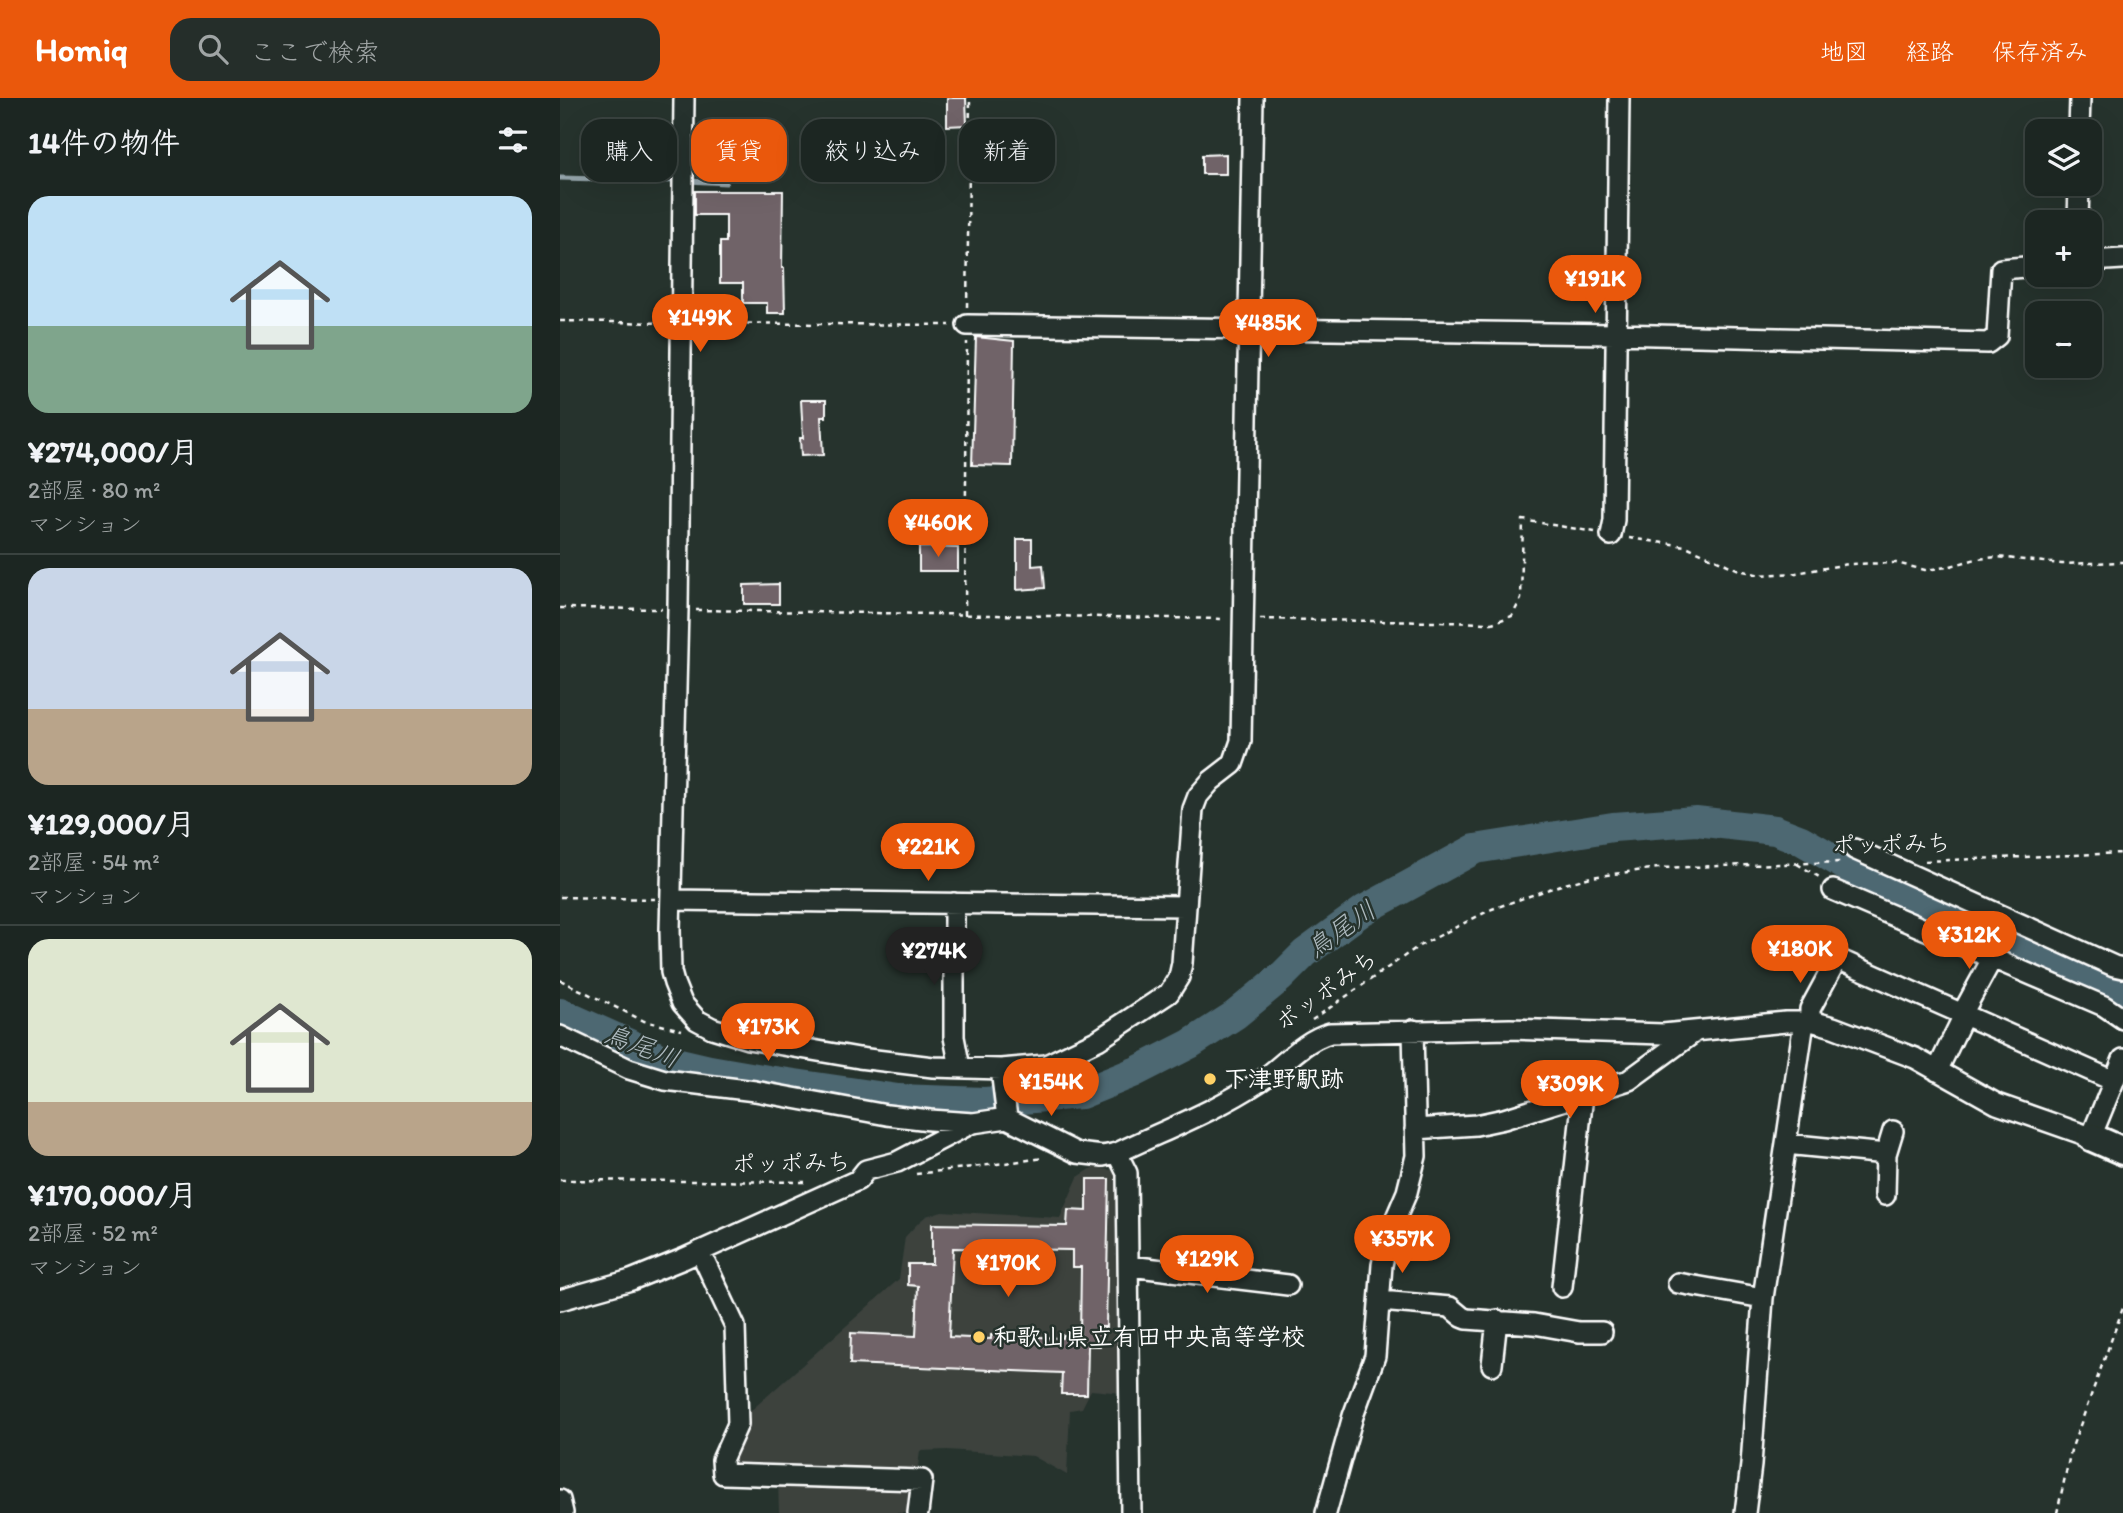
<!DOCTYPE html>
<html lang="ja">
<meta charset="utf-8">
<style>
body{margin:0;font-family:Itim,"Klee One",sans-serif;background:#252e2a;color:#f1f3f6;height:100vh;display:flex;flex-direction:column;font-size:26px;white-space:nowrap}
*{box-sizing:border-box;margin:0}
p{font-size:23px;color:#a0a5a5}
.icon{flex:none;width:38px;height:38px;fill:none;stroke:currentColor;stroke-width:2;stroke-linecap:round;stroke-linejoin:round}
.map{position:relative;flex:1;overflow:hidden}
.sheet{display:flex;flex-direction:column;background:#1c2622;width:560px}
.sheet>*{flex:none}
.top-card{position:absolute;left:21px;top:21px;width:665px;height:63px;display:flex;gap:14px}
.buttons{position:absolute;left:1465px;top:21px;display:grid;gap:14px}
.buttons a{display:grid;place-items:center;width:77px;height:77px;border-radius:14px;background:#1c2622;box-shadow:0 7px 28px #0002,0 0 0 2px #3a4340;font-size:35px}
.price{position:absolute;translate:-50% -60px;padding:0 16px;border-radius:24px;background:#ea580c;color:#fff;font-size:23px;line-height:46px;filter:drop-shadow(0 2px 4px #0008)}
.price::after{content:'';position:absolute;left:50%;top:42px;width:21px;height:16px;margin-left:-10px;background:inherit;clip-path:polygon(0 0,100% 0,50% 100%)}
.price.selected{background:#222;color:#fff}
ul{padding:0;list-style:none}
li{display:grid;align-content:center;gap:14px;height:371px;padding:0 28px}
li+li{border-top:2px solid #3a4340}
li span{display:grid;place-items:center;height:217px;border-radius:21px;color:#555}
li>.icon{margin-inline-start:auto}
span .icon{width:126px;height:126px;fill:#fffc;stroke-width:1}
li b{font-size:30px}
h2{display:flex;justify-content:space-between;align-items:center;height:84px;padding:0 28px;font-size:30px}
.tag{padding:0 24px;border-radius:21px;background:#1c2622;box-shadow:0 7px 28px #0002,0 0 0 2px #3a4340;font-size:24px;line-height:63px}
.tag.selected{background:#ea580c;color:#fff}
header{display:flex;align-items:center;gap:42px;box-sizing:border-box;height:98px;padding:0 35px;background:#ea580c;color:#fff}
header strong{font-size:33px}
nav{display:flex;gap:38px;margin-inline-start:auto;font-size:24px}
.search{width:490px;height:63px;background:#252e2a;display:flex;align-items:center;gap:18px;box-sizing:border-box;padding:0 24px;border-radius:21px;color:#a0a5a5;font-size:26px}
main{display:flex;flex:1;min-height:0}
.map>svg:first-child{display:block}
.built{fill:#3c423e}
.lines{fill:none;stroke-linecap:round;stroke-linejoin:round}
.stream{stroke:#94a4aa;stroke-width:5}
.river{stroke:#4d6772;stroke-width:30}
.building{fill:#706467;stroke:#fff;stroke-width:2;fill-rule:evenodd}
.street-casing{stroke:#fff;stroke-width:24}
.secondary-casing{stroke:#fff;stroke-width:32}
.path{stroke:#fff;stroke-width:2.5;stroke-dasharray:5 5;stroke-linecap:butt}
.street{stroke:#26332d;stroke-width:19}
.secondary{stroke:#26332d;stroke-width:26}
.poi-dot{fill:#ffd166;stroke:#26332d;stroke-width:2.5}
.labels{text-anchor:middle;stroke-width:5;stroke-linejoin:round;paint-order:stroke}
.street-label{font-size:24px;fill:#fff;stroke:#26332d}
.poi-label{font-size:24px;font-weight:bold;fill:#fff;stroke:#26332d;text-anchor:start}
.water-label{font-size:26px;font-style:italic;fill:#afbbc0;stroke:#26332d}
</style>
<header>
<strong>Homiq</strong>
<div class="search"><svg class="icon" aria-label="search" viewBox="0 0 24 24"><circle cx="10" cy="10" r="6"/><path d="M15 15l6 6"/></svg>ここで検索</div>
<nav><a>地図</a><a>経路</a><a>保存済み</a></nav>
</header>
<main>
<section class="sheet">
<h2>14件の物件<svg class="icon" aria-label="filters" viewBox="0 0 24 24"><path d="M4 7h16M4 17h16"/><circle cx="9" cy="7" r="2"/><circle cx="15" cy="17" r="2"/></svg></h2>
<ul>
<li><span style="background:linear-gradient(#bfe0f5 60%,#7fa58c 0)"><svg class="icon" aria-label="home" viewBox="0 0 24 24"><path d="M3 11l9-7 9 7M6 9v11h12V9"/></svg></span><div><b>¥274,000/月</b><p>2部屋 · 80 m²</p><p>マンション</p></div></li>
<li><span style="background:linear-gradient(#c9d6e8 65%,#b9a48a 0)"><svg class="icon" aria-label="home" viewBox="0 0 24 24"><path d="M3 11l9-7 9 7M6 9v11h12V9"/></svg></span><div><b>¥129,000/月</b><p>2部屋 · 54 m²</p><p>マンション</p></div></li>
<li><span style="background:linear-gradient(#dfe7d0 75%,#b9a48a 0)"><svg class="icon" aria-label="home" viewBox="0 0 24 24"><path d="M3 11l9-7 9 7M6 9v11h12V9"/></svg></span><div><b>¥170,000/月</b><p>2部屋 · 52 m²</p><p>マンション</p></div></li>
</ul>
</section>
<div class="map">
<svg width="1563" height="1415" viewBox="0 0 1563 1415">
<rect width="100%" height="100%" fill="#26332d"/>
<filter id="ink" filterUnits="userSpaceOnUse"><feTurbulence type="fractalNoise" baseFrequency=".0143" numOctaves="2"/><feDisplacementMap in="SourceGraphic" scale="14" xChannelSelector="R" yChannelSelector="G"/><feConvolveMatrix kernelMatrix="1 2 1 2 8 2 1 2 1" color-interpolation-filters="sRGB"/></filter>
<g filter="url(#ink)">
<path class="built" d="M534 1069 551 1072 560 1080 562 1295 531 1292 522 1310 510 1312 507 1377 473 1358 387 1352 360 1353 352 1415H219L218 1382H158L169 1332 339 1181 345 1139 359 1124 366 1118 382 1113 500 1120 518 1079Z"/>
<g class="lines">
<path class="stream" d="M0 80 118 83
M128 83 166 85"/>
<path class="river" d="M0 915 103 961 150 972 208 982 338 1001 425 1004 521 996 575 974 630 946 675 917 720 880 745 855 804 812 915 751 1053 729 1136 723 1215 732 1241 742 1324 790 1371 813 1563 898"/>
</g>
<path class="building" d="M387 0H406L407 27 387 28Z
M666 56V76H642V57Z
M135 93H223L222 170H224L225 215H207V205H183V185H160V144H166V117H135Z
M416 239 454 243 452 368 412 367Z
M241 302H266V319H261L263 357 241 358 240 340H243Z
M457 441H472V468L483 467 485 490 457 492Z
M359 449 398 450V473H359Z
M219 486V506H184V487Z
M527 1081H549L546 1229H540V1248H528L527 1296H501L502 1275 290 1266 291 1235 356 1238 358 1188 348 1187V1166H372V1126L507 1128 508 1112 527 1113ZM393 1150 512 1152V1169H521L520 1237H503L502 1240 431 1237V1241L389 1239Z"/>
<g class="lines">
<defs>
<path id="street" d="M124 0 118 511 110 832 111 874 114 885 122 905 137 922 152 930 188 941 299 960 373 969 441 971 486 967 538 942 609 895 619 879 622 865 633 711 638 698 651 683 673 666 681 643 693 0
M1519 33 1520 0
M1518 124 1519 86
M1530 163 1563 161
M407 227 1055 236 1428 245 1437 238 1441 171 1477 168
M1051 437 1054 422 1059 0
M1294 751 1554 868 1563 870
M1273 792 1544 908 1563 921
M111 802 625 808
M394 805V939L400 970
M1260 853 1554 983
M1402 916 1432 861
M1250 924V911L1277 861
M0 938 69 971 105 982 195 993 327 1017 370 1022 413 1025 447 1020 517 1055 543 1058 557 1055C605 1032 655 1013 699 984 723 968 742 943 770 935L950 931 1103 936 1226 924H1255L1273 929 1355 960 1437 1006 1531 1039 1563 961
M441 971 447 1020
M1377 973 1404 917
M855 1031 916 1027 944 1021 1069 982 1136 933
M1226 1046 1326 1056
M557 1055 567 1075 571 1415
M1325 1097 1326 1056 1333 1033
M140 1153 175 1228 178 1326 162 1362 163 1376 362 1382 358 1415
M570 1168 728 1187
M1118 1185 1203 1200
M1002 1189 1023 997
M0 1202 71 1182 123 1161 298 1082 306 1072 337 1064 412 1025
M820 1203 890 1209 902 1219 907 1221 974 1226 1019 1234H1042
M932 1267 937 1222
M0 1402 3 1415
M766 1415 793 1318 815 1258 822 1167 829 1136 847 1094 856 1058 853 932
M1185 1415 1191 1367 1203 1200 1244 924"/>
<path id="secondary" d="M1531 1039 1563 1053"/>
</defs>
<use href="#street" class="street-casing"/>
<use href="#secondary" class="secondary-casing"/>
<path class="path" d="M407 209 410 0
M0 223 103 225
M137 225 390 227
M1069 440 1126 448 1179 472 1200 477 1236 475 1288 466 1336 465 1365 472 1387 469 1416 461 1437 459 1502 466 1563 464
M0 510 102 511
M136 512 665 521
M405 517 407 244
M700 521 932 525 952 518 961 501 963 422 1035 434
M1365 763 1563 755
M1237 766 1261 780
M0 799 95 801
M0 882 84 923 122 932
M752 922 859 848 932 811 1001 787 1031 779 1098 770 1282 764
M356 1076 485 1060
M0 1082 249 1084
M1497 1415 1511 1352 1563 1210"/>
<use href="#street" class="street"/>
<use href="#secondary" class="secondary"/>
</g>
</g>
<g class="poi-dot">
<circle cx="650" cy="981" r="7"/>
<circle cx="419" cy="1239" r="7"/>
</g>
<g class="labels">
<g class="street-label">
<text transform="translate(1331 746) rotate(-1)" y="8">ポッポみち</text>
<text transform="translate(766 892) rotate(-36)" y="8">ポッポみち</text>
<text transform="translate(231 1065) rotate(-1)" y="8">ポッポみち</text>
</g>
<g class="poi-label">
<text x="664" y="989">下津野駅跡</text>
<text x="433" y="1247">和歌山県立有田中央高等学校</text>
</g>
<g class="water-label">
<text transform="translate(781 831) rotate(-35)" y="9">鳥尾川</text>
<text transform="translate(82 948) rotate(21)" y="9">鳥尾川</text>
</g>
</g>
</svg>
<div class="buttons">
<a><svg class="icon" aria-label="layers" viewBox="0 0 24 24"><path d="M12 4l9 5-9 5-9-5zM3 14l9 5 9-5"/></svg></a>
<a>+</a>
<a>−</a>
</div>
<b class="price" style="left:1035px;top:217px">¥191K</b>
<b class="price" style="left:140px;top:256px">¥149K</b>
<b class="price" style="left:708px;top:261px">¥485K</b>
<b class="price" style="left:378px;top:461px">¥460K</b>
<b class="price" style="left:368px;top:785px">¥221K</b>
<b class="price" style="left:1409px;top:873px">¥312K</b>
<b class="price" style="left:1240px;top:887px">¥180K</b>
<b class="price selected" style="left:374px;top:889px">¥274K</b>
<b class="price" style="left:208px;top:965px">¥173K</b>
<b class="price" style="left:491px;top:1020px">¥154K</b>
<b class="price" style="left:1010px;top:1022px">¥309K</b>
<b class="price" style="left:842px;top:1177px">¥357K</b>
<b class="price" style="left:647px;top:1197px">¥129K</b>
<b class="price" style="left:448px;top:1201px">¥170K</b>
<div class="top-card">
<a class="tag">購入</a>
<a class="tag selected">賃貸</a>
<a class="tag">絞り込み</a>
<a class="tag">新着</a>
</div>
</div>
</main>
